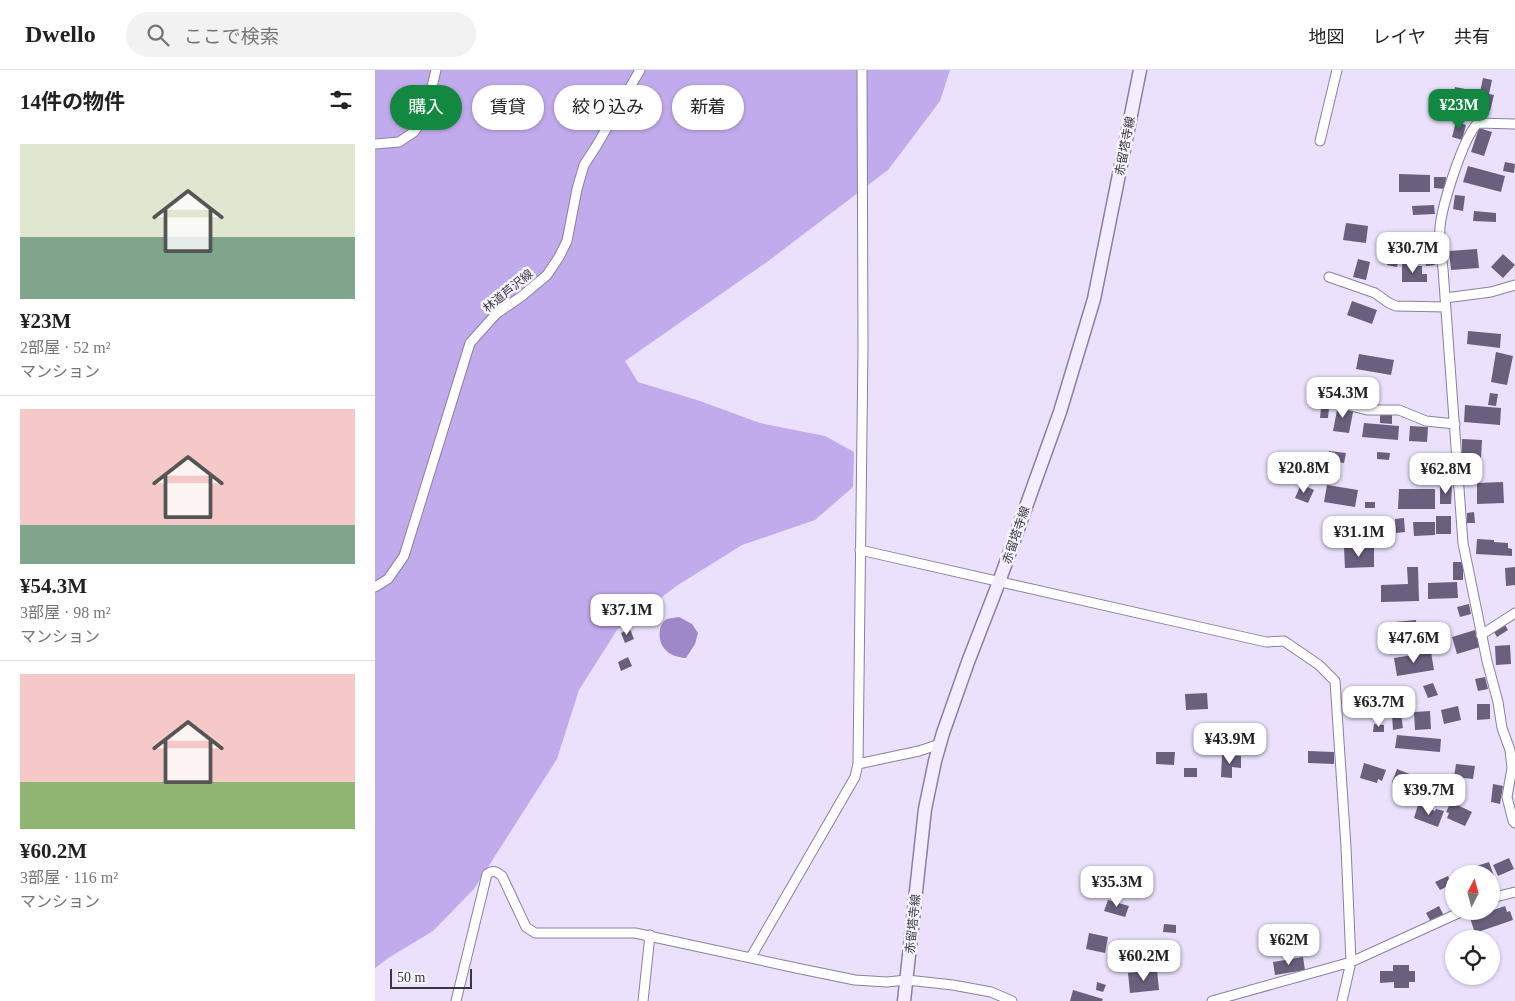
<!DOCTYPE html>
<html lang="ja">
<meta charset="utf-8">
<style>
body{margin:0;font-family:"Times New Roman","Noto Sans JP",serif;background:#f2f2f2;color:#222;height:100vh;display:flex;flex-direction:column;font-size:19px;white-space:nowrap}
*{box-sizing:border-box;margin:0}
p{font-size:16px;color:#767676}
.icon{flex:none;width:28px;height:28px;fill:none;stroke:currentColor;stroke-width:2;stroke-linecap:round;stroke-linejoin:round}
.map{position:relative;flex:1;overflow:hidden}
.drawer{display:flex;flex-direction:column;background:#fff;width:375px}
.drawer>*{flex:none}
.banner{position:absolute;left:15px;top:15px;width:475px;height:45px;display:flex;gap:10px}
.needle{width:32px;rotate:6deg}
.buttons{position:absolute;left:1070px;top:795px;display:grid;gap:10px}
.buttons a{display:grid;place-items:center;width:55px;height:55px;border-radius:50%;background:#fff;box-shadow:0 1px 4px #0004;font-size:25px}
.scale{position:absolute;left:15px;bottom:12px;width:82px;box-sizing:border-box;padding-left:5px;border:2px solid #393542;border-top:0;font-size:14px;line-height:18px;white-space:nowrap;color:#393542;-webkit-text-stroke:4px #f5f3fa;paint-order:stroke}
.price{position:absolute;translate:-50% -42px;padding:0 11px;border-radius:10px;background:#fff;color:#222;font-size:16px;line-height:32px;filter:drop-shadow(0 1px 2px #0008)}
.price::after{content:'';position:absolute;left:50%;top:30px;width:15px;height:11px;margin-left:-8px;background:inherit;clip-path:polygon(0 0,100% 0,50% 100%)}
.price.selected{background:#138841;color:#fff}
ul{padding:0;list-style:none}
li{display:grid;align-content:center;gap:10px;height:265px;padding:0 20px}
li+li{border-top:1px solid #e0e0e0}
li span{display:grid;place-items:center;height:155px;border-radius:0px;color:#555}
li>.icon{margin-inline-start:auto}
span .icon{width:90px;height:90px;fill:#fffc;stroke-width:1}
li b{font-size:21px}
h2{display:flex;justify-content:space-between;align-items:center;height:60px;padding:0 20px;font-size:21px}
.tag{padding:0 18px;border-radius:22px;background:#fff;box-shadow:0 1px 4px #0004;font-size:18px;line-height:45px}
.tag.selected{background:#138841;color:#fff}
header{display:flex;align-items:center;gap:30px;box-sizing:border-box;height:70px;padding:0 25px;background:#fff;border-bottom:1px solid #e0e0e0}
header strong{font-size:24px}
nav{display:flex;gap:28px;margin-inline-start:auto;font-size:18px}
.search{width:350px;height:45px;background:#f2f2f2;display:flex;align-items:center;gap:12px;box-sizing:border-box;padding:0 18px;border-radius:28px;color:#767676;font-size:19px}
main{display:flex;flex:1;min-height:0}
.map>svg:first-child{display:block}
.forest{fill:#c2abed}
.water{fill:#9f88c8}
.building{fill:#6a5f7d}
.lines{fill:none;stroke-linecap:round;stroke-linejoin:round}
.minor-casing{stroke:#8a7f9f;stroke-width:11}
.secondary-casing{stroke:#8a7f9f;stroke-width:15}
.minor{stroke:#fff;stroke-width:9}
.secondary{stroke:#f3edfe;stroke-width:12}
.labels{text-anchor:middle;stroke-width:5;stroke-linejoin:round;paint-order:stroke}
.street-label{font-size:12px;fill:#393542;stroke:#f5f3fa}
</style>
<header>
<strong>Dwello</strong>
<div class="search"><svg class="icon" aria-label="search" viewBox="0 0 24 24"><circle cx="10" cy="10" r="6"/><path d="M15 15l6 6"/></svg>ここで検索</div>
<nav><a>地図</a><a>レイヤ</a><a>共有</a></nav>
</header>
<main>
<section class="drawer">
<h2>14件の物件<svg class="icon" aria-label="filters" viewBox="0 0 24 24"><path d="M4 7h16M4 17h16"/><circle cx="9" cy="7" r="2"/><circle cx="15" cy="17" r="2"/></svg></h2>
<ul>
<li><span style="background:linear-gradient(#dfe7d0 60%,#7fa58c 0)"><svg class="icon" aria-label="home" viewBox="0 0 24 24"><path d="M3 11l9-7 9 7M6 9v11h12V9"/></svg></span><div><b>¥23M</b><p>2部屋 · 52 m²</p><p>マンション</p></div></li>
<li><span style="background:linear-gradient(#f6c9c9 75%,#7fa58c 0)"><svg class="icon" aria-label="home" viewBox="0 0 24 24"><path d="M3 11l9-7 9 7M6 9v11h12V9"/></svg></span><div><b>¥54.3M</b><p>3部屋 · 98 m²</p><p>マンション</p></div></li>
<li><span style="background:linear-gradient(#f6c9c9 70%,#8fb573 0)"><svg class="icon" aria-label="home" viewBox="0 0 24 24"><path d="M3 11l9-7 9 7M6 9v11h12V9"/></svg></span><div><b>¥60.2M</b><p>3部屋 · 116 m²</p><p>マンション</p></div></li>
</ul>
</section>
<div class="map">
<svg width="1140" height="931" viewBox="0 0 1140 931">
<rect width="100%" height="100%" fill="#ebe1fd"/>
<path class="forest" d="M0 0H575L565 31 513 100 392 192 250 291 263 312 325 331 385 353 450 366 479 382 478 417 440 450 367 475 303 515 242 560 204 620 182 689 99 819 58 861 15 887 0 898Z"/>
<path class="water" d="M304 547 317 554 323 563 320 574 311 588C295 587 282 578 285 559 286 556 288 551 292 549 295 548 300 548 304 547Z"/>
<path class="building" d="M1108 8 1117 10 1114 24 1119 25 1115 41 1077 33 1080 17 1105 22Z
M1070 34 1081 36 1077 50 1066 47Z
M1081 52 1091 55 1087 70 1077 67Z
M1104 58 1117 62 1109 86 1096 82Z
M1130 92 1140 94 1139 103 1128 101Z
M1093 96 1130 106 1126 122 1088 112Z
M1024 104 1055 105V122H1024Z
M1059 107H1071L1070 119 1059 118Z
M1080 125 1090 126 1088 141 1078 139Z
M1059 135 1060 144 1038 145 1037 136Z
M1099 141 1121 143V152L1098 151Z
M971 153 993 156 991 173 968 170Z
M1102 179 1104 198 1076 200 1074 181Z
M1015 180 1025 182 1022 197 1012 195Z
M1058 180 1060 195 1051 196 1049 181Z
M1128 184 1140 195 1128 208 1116 197Z
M983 189 995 192 991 210 978 207Z
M1027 194H1037V196H1047V204H1052V212H1027Z
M977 231 1002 240 997 254 972 245Z
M1093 261 1126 264 1125 278 1092 274Z
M1121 282 1138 286 1132 315 1116 312Z
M984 284 1019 290 1016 305 981 299Z
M956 308 966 310 962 327 952 325Z
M978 312 1001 313 1000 332 977 331Z
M1115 323 1123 324 1121 336 1113 335Z
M963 335 979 337 974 363 958 361Z
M1090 335 1126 338 1125 355 1089 352Z
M946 338H954L953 348H945Z
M1005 340 1017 341V354L1005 353Z
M989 353 1024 356 1023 370 987 367Z
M1035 356 1053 357 1052 372 1034 371Z
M1087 369 1107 370 1106 389 1087 388Z
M954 381 971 383 969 393 952 391Z
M1002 382 1015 383 1014 390 1002 389Z
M1066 395H1076V412H1065Z
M1128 412 1129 433 1102 434V413Z
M926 414 939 420 933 433 920 428Z
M952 415 983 420 980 437 949 432Z
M1065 416H1077L1076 434H1065Z
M1024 419H1060V439H1023Z
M990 432H1000V438H990Z
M1099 442 1100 453H1092V443Z
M1061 446H1076V464H1061Z
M1029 448 1030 462 1021 463 1020 449Z
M1038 452H1060V465L1039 466Z
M1102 469 1119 470V472L1133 473V478L1137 479V486L1101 484Z
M969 478H999V497L970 498Z
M1078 492H1088V510H1078Z
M1032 497H1043L1044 531 1006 532V515L1033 514Z
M1140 497V515L1131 516 1130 498Z
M1082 512 1083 528 1053 529V513Z
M1094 534 1096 544 1085 547 1082 537Z
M1041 550 1042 563 1022 565 1020 552Z
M1130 555 1133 560 1122 567 1119 562Z
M255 559 259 569 250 573 246 563Z
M1100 560 1105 577 1082 584 1077 567Z
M1135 575 1136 594 1121 595 1120 576Z
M1056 582 1059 600 1022 606 1019 588Z
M253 587 257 596 246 601 243 592Z
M1110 607 1113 619 1103 621 1100 609Z
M1058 613 1063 625 1053 628 1048 616Z
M832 623 833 639 811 640 810 624Z
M1102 634H1115V649L1102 650Z
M1083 636 1086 650 1069 654 1066 640Z
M1055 641 1056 659 1040 660 1039 642Z
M1026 644 1028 658 1018 660 1017 645Z
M999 654 1009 655V662H998Z
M1022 665 1066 669 1065 682 1020 678Z
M933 681 959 682V694L933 693Z
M781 682H800L799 695 781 694Z
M847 685 866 686V698L857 697V708L846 707Z
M989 693 1011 700 1007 711 1003 709 1002 713 985 708Z
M1081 694 1100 696 1098 709 1079 707Z
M809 698H822V707H809Z
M1022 699 1037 705 1032 718 1017 712Z
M1118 714 1128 716 1125 734 1116 732Z
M1076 732 1097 742 1090 756 1072 748 1074 743 1071 742Z
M1043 735 1060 741 1061 739 1069 741 1063 757 1039 748Z
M1134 788 1139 799 1123 806 1118 795Z
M1114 792 1120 809 1116 811V804H1093L1092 799Z
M1073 806 1077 814 1065 820 1060 812Z
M731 812 741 816 737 827 727 824Z
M733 830 754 836 750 847 729 841Z
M1064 836 1069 846 1056 852 1051 843Z
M1130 836 1132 842 1135 841 1138 850 1100 863 1095 848Z
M789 854 801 855V863L788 862Z
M714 863 733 867 730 883 711 879Z
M783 872 793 873 792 880 782 879Z
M928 887 930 900 900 905 898 892Z
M1018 895H1034V901H1040V912H1034V918H1019V912L1005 913V901H1018Z
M782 900 784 920 755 923 753 903Z
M722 912 731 915 728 922 721 920Z
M698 920 728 929 727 931H695Z"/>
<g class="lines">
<defs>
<path id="minor" d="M1140 54 1103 53C1088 67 1067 136 1065 157 1064 171 1066 185 1068 199L1088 473 1112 591 1123 632 1127 658 1135 680 1137 698 1132 727 1138 751 1140 753
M945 71 962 0
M0 74 24 72 39 62 50 46 61 0
M954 207 1000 223 1014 233 1021 236 1071 237
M1070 228 1116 222 1140 215
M940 327 992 340H1024L1051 351 1080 354
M485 480 891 572 909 571 944 595 960 611 971 777 976 892 967 931
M0 517 13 509 29 486 95 273 121 244 147 226 172 205 184 187 192 171 202 119 209 95 222 75 265 0
M1106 565 1140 543
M483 694 544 681 565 674
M1116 828 1140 822
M376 887 480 707 483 694 488 276 487 0
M81 931 112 804C118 800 121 801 127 806L151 857 160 863H260L426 899 480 910 512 912 532 910 578 915 616 922 637 931
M268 931 275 865
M837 931 976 892 1088 841"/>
<path id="secondary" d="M529 931 550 739 560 691 568 663 593 592 624 512 685 342 719 229 765 0"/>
</defs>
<use href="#minor" class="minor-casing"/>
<use href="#secondary" class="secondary-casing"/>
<use href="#minor" class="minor"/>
<use href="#secondary" class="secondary"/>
</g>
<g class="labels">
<g class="street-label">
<text transform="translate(750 76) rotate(-79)" y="4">赤留塔寺線</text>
<text transform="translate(133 221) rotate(-39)" y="4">林道芦沢線</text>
<text transform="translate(641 465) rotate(-71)" y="4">赤留塔寺線</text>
<text transform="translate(538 854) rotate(-84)" y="4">赤留塔寺線</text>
</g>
</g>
</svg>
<div class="buttons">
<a><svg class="needle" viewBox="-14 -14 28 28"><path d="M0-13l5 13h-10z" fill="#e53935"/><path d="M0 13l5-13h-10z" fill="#767676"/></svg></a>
<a><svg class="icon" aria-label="locate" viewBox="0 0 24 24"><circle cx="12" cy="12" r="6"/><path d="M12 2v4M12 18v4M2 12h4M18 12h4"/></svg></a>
</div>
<div class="scale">50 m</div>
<b class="price selected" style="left:1084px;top:61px">¥23M</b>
<b class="price" style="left:1038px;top:204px">¥30.7M</b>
<b class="price" style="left:968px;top:349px">¥54.3M</b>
<b class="price" style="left:929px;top:424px">¥20.8M</b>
<b class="price" style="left:1071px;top:425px">¥62.8M</b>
<b class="price" style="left:984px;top:488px">¥31.1M</b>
<b class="price" style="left:252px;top:566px">¥37.1M</b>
<b class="price" style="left:1039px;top:594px">¥47.6M</b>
<b class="price" style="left:1004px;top:658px">¥63.7M</b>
<b class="price" style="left:855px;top:695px">¥43.9M</b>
<b class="price" style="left:1054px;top:746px">¥39.7M</b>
<b class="price" style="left:742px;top:838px">¥35.3M</b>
<b class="price" style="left:914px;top:896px">¥62M</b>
<b class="price" style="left:769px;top:912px">¥60.2M</b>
<div class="banner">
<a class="tag selected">購入</a>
<a class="tag">賃貸</a>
<a class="tag">絞り込み</a>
<a class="tag">新着</a>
</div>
</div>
</main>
